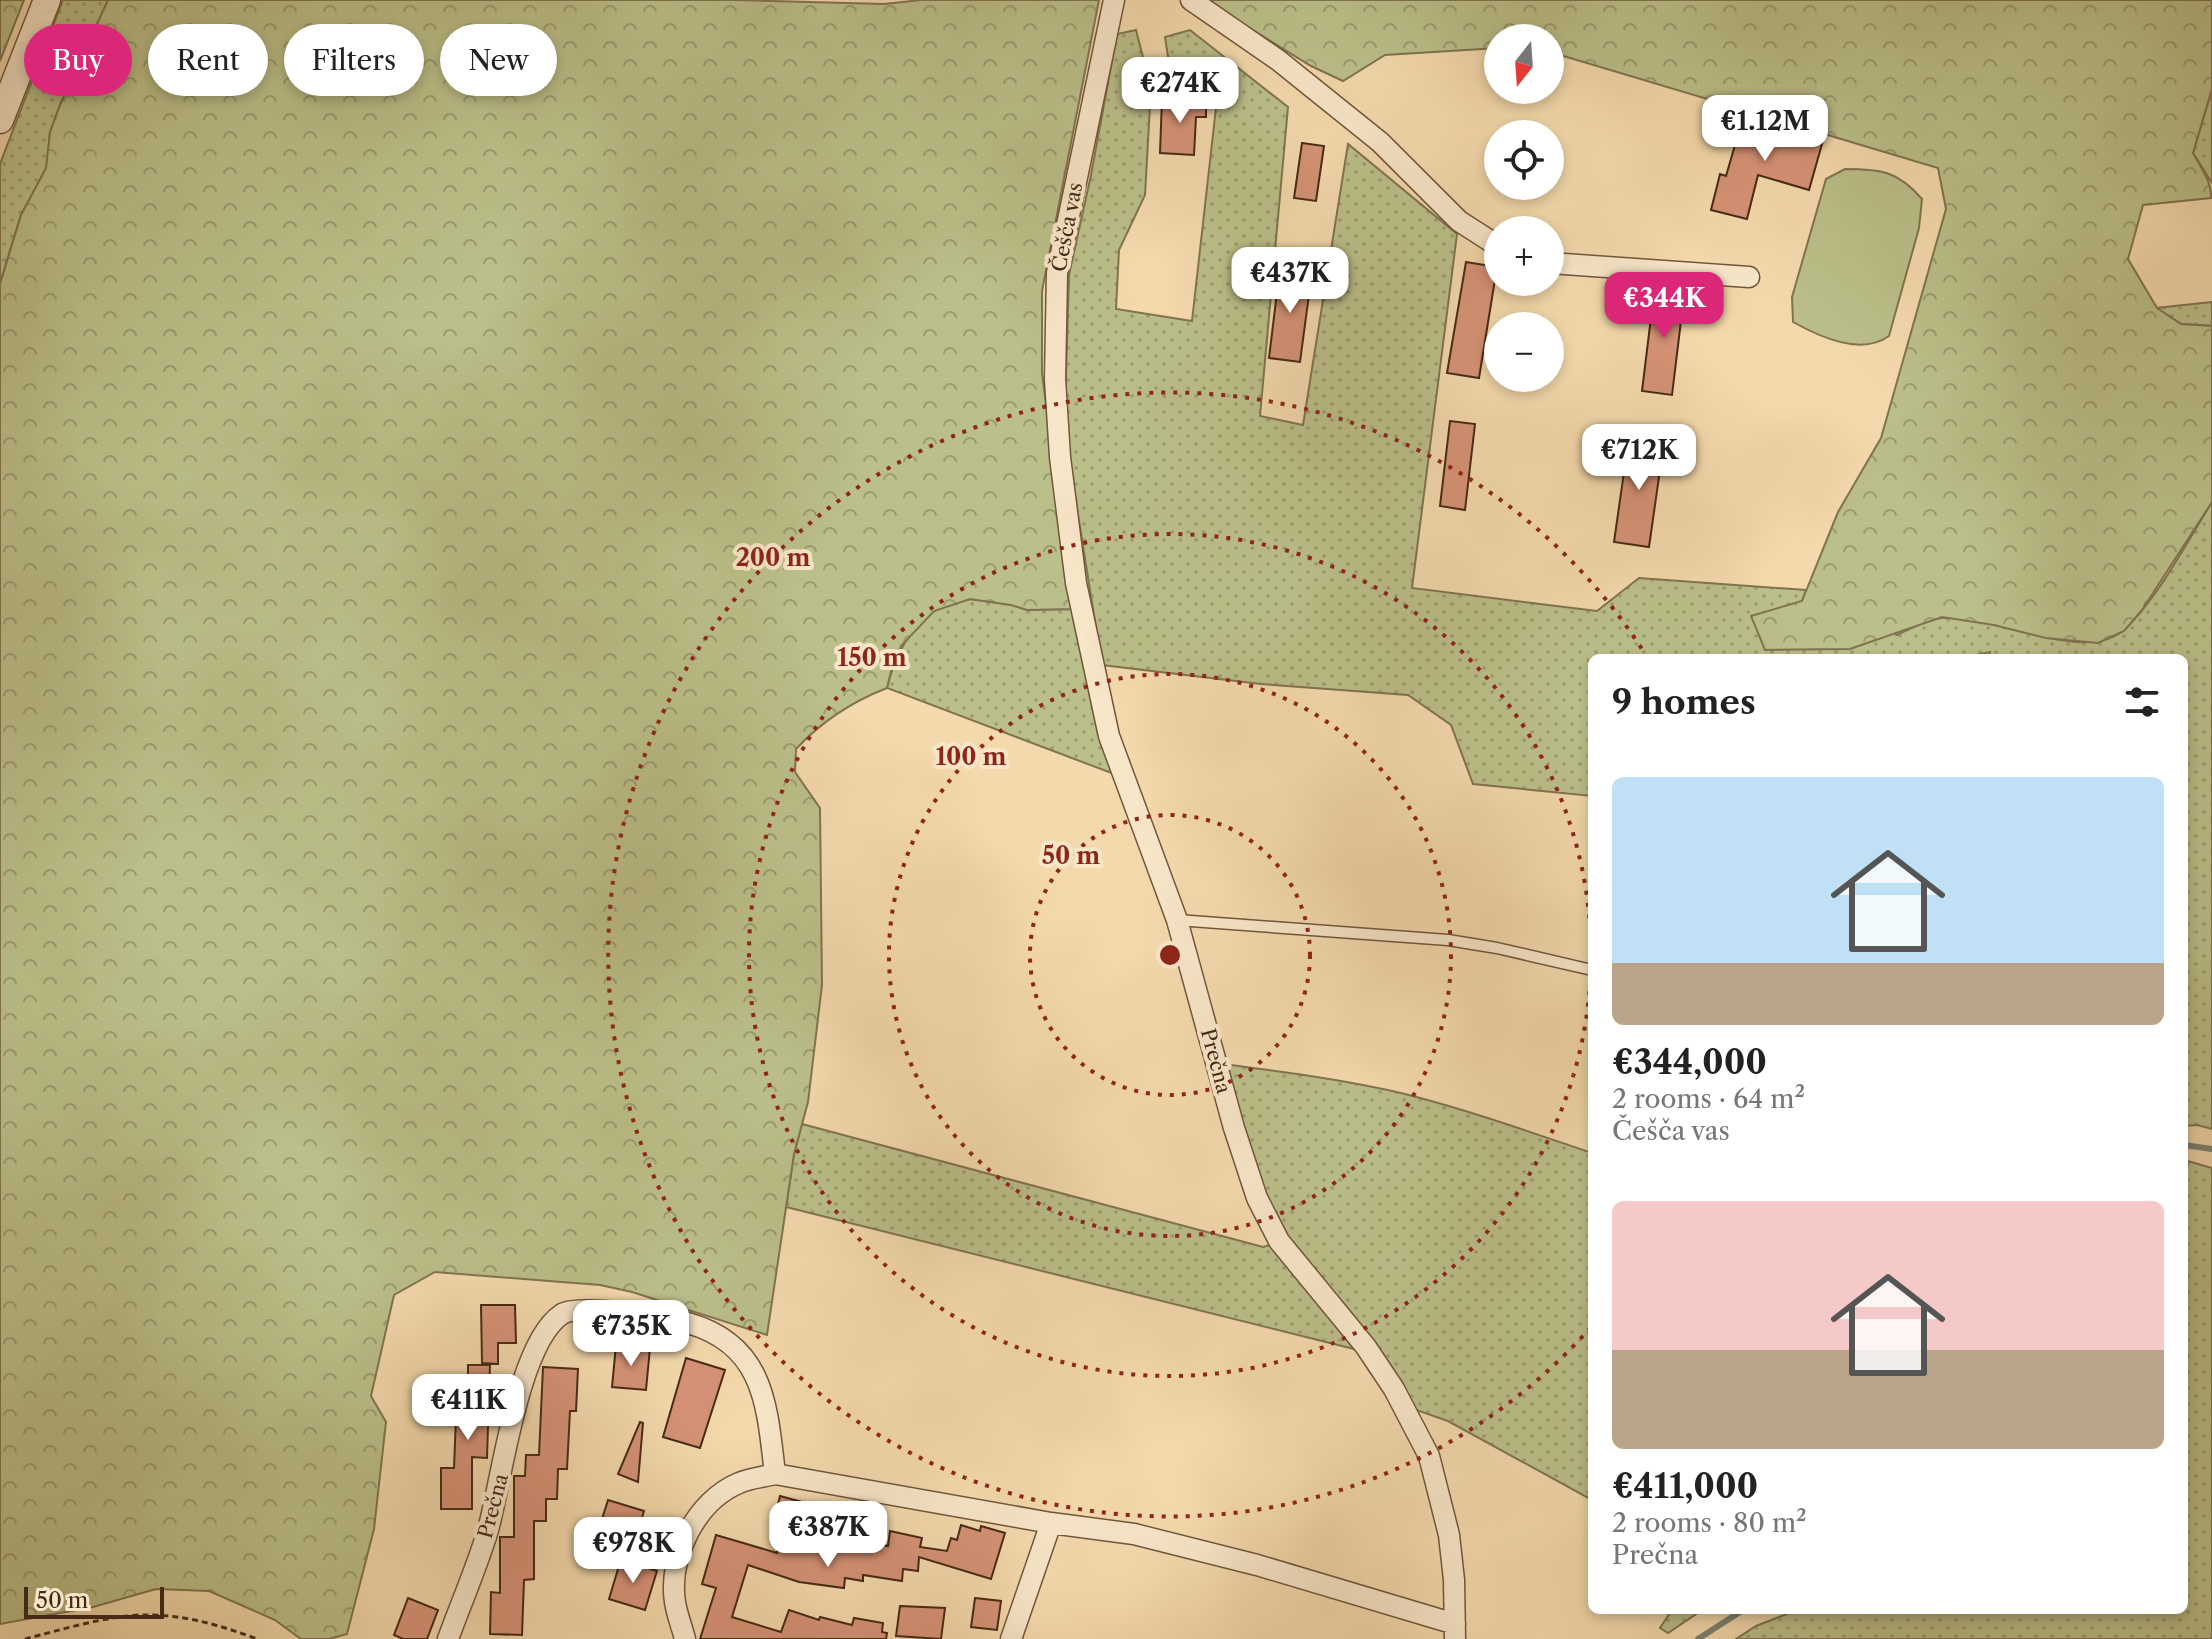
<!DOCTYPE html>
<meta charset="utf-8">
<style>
body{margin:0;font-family:"Libre Caslon Text",serif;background:#f2f2f2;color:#222;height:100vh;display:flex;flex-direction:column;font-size:30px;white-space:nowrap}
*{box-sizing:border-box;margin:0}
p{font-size:26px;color:#767676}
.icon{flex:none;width:44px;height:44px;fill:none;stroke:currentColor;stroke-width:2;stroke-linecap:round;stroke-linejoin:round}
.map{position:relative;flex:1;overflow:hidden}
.panel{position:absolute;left:1588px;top:654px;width:600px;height:960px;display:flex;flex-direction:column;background:#fff;border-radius:12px;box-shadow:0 4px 12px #0003}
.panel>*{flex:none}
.top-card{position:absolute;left:24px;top:24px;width:760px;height:72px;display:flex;gap:16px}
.needle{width:52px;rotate:197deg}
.controls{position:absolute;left:1484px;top:24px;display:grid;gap:16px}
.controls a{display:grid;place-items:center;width:80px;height:80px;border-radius:50%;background:#fff;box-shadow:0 4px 12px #0003;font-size:40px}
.scale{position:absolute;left:24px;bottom:20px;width:140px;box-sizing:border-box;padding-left:8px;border:4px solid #452a15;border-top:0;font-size:22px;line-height:28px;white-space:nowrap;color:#452a15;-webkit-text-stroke:6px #f8e6c9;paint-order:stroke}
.price{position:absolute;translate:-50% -68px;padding:0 18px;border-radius:16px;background:#fff;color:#222;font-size:26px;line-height:52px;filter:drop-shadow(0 2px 4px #0008)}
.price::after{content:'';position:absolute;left:50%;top:48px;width:24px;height:18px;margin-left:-12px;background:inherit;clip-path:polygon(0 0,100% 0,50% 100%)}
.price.selected{background:#db2777;color:#fff}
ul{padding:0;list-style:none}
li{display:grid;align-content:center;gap:16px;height:424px;padding:0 24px}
li span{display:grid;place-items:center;height:248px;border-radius:12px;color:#555}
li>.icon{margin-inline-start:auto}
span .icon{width:144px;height:144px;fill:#fffc;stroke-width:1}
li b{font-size:34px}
h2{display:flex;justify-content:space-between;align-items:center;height:96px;padding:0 24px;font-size:34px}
.chip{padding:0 28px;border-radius:36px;background:#fff;box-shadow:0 4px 12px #0003;font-size:28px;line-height:72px}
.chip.selected{background:#db2777;color:#fff}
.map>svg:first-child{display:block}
.green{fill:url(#green-dots);stroke:#80744f;stroke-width:2}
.forest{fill:url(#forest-crowns);stroke:#80744f;stroke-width:2}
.pitch{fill:#bbbf89;stroke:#80744f;stroke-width:2}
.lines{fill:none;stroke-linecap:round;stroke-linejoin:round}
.stream{stroke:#7a8073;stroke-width:6}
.building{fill:#d69276;stroke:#452a15;stroke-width:2}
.service-casing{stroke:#71563b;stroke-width:13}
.minor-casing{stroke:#71563b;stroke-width:23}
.tertiary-casing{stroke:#71563b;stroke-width:29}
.path{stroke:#452a15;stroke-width:3;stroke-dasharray:6 4;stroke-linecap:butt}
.service{stroke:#f8e6c9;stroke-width:10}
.minor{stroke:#f8e6c9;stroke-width:20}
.tertiary{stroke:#f8e6c9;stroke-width:26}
.ring{fill:none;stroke:#8f2418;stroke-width:4;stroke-dasharray:4 8}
.labels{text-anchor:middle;stroke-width:8;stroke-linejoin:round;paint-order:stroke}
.street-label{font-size:20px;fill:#452a15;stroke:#f8e6c9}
.centre{fill:#8f2418;stroke:#f8e6c9;stroke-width:4}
.ring-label{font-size:24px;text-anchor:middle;font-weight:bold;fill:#8f2418;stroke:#f8e6c9;stroke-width:8;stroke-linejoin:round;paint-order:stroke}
</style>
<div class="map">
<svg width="2212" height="1639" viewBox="0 0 2212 1639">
<defs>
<pattern id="green-dots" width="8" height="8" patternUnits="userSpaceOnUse" patternTransform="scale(2)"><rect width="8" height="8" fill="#bbbf89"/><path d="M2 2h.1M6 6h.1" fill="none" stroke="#9a9b6f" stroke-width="1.8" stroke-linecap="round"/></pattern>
<pattern id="forest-crowns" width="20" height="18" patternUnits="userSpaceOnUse" patternTransform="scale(2)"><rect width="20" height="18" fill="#bbbf89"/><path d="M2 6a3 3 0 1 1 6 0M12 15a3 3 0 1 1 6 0" fill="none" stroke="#9a9b6f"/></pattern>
</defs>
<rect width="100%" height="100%" fill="#f4d9ac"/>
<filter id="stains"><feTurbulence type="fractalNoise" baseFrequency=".0025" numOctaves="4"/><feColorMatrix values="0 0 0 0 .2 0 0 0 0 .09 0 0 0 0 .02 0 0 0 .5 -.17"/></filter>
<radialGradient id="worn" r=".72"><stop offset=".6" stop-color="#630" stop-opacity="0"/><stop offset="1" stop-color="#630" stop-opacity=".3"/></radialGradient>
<path class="green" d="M63 0H108L60 105 50 132 47 168 21 215 0 284V164Z
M1136 30 1151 88 1145 195 1119 250 1116 309 1192 321 1218 90 1170 70 1165 37 1190 30 1288 107 1260 416 1303 425 1348 144 1457 234 1412 588 1597 611 1639 578 1806 590 1802 601 1897 635C1910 629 1928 619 1942 618 1992 613 2086 667 2126 628 2157 599 2189 539 2212 502V1129L2197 1125 2184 1126V658H1989L1990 652 1962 658H1592V796L1473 784 1451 725 1408 695 1261 684 1102 665 1070 465 1065 405 1069 275 1091 175 1117 34Z
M2212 89V183L2193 153Z
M2212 302V326L2181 324 2156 308Z
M970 599 1012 605 1027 610 1072 609 1114 774 887 688C894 659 908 630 933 612 943 605 959 603 970 599Z
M1224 1064C1284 1072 1346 1080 1405 1094 1468 1110 1530 1132 1592 1153V1500L1448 1421 1416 1410 1367 1335 1285 1233 1265 1195Z
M802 1124 1263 1247 1273 1244 1354 1349 786 1207 794 1154Z
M2184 1160 2212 1168V1639H1736L1756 1626 1797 1610H2184Z
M1672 1610H1702L1668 1633 1660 1628Z"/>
<path class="forest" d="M0 0H24L0 61Z
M108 0H735L884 4 921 0H1099L1042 291V373L1072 609 1027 610 1011 605 970 599 934 611 901 646 892 667 887 688C851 702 822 721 796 749L795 772 820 808 822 985 808 1102 794 1154 767 1335 632 1292 600 1285 435 1272 394 1295 371 1396 386 1422 374 1529 347 1634 329 1639H301L275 1620 209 1591 156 1589 93 1607 0 1624V284L21 215 46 168 50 132 60 105Z
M1204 0H2212V89L2193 153C2201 168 2212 181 2211 198L2143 205 2128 259 2157 308 2181 324 2212 326V502L2142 610 2124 631 2098 643 2046 638 1994 625 1942 617 1850 649 1765 650 1751 616 1802 601 1838 512 1881 438 1946 209 1938 168 1550 52V38H1498V48L1385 55 1343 81 1311 66Z"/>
<path class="pitch" d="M1845 169C1881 169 1898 171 1922 199L1919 228 1889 336C1861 356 1820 337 1793 322L1792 297 1826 179Z"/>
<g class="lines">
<path class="stream" d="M2184 1145 2212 1149
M1698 1639 1743 1610"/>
</g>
<path class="building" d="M1162 99 1206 101V117H1196L1194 155 1160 153Z
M1744 114 1824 137 1809 190 1758 175 1747 219 1711 210 1720 174 1726 176Z
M1302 143 1324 146 1316 201 1294 198Z
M1466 262 1497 267 1479 378 1447 373Z
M1280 268 1312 272 1300 362 1269 358Z
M1655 285 1685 288 1672 395 1642 391Z
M1450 421 1475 424 1465 510 1440 506Z
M1629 437 1664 442 1649 547 1614 542Z
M481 1305H515L516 1343H498V1364L482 1363Z
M616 1345 650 1348 646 1390 612 1387Z
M686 1358 725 1370 700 1448 663 1437Z
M468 1365H490L487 1458 472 1457V1509H441V1468H454L456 1418 468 1419Z
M543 1367 578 1369 576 1411H570L567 1469H558L557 1499H546V1521H534V1579L524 1580 522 1635 490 1634 491 1592 500 1593V1537H514V1476H525L526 1455H539Z
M640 1422 643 1423 638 1482 618 1474Z
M780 1496 836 1511 838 1504 853 1509 840 1539 888 1546 890 1531 922 1538 920 1547 947 1551 951 1538 957 1540 961 1525 980 1531 981 1526 1005 1533 991 1579 919 1557 918 1571 903 1569 902 1581 863 1575V1581L845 1578 844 1588 799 1582 748 1565 732 1617 781 1632 789 1610 819 1620 820 1617 852 1625 854 1618 883 1623 882 1632 887 1633 886 1639H700L716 1588 702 1584 716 1535 777 1553 786 1524 774 1521Z
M608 1500 644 1511 634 1544 598 1532Z
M621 1559 657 1571 645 1610 609 1599Z
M408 1598 438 1610 427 1639H403L394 1635Z
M975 1598 1001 1601 997 1630 971 1627Z
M900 1606 945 1608 941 1639 896 1636Z"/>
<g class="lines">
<defs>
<path id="service" d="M1177 920 1448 940 1497 948 1592 970"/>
<path id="minor" d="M1114 0 1057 273 1055 379 1060 457 1076 583 1109 736 1177 920 1234 1128 1257 1198 1279 1241 1366 1347 1394 1389 1429 1456 1449 1535 1454 1580 1455 1639
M1191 0 1278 60 1380 142 1459 221 1498 246
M1550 263 1749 277
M448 1639C461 1603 477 1567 488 1530 502 1479 518 1343 562 1314 578 1304 668 1317 688 1323 765 1345 767 1406 775 1474L1051 1523 1134 1534 1257 1565 1455 1624
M685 1639C682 1627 677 1615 675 1602 668 1557 696 1501 739 1483 750 1478 764 1477 775 1474
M1011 1639 1051 1523"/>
<path id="tertiary" d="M0 120 47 0"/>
</defs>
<use href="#service" class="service-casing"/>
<use href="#minor" class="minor-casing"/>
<use href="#tertiary" class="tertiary-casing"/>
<path class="path" d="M25 1639C60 1630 113 1614 148 1615 187 1615 222 1626 257 1639"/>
<use href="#service" class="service"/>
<use href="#minor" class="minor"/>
<use href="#tertiary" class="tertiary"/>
</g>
<g class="ring">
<circle cx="1170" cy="955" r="140"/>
<circle cx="1170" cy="955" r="281"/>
<circle cx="1170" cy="955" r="421"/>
<path d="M1591 1327A562 562 0 1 1 1647 657"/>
</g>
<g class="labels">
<g class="street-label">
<text transform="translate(1067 227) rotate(-79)" y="7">Češča vas</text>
<text transform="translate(1216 1061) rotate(75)" y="7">Prečna</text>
<text transform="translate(493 1506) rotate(-75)" y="7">Prečna</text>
</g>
</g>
<circle cx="1170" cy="955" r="12" class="centre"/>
<g class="ring-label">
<text x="773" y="566">200 m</text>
<text x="872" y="666">150 m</text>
<text x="971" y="765">100 m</text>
<text x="1071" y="864">50 m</text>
</g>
<rect width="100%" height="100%" filter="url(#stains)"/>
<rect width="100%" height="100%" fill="url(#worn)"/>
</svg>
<div class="controls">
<a><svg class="needle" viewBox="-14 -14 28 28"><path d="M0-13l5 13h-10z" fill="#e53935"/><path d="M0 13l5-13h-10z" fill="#767676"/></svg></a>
<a><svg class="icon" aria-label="locate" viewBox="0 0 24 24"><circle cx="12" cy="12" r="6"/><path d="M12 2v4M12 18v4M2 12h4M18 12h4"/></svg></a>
<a>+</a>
<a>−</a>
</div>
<div class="scale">50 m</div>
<b class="price" style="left:1180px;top:125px">€274K</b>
<b class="price" style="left:1765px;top:163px">€1.12M</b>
<b class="price" style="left:1290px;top:315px">€437K</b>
<b class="price selected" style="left:1664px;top:340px">€344K</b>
<b class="price" style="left:1639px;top:492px">€712K</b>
<b class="price" style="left:631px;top:1368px">€735K</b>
<b class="price" style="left:468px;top:1442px">€411K</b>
<b class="price" style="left:828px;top:1569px">€387K</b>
<b class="price" style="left:633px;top:1585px">€978K</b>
<div class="top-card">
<a class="chip selected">Buy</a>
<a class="chip">Rent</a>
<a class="chip">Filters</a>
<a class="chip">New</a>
</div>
<section class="panel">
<h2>9 homes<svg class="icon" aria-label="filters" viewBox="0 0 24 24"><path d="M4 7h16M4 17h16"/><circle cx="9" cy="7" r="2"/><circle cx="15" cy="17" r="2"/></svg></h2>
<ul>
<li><span style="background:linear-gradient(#bfe0f5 75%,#b9a48a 0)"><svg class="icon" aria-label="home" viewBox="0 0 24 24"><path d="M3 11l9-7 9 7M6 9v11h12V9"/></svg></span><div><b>€344,000</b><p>2 rooms · 64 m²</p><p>Češča vas</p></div></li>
<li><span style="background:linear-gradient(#f6c9c9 60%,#b9a48a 0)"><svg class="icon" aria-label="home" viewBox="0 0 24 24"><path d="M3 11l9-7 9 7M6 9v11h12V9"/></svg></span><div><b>€411,000</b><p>2 rooms · 80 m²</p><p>Prečna</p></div></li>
</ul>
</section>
</div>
